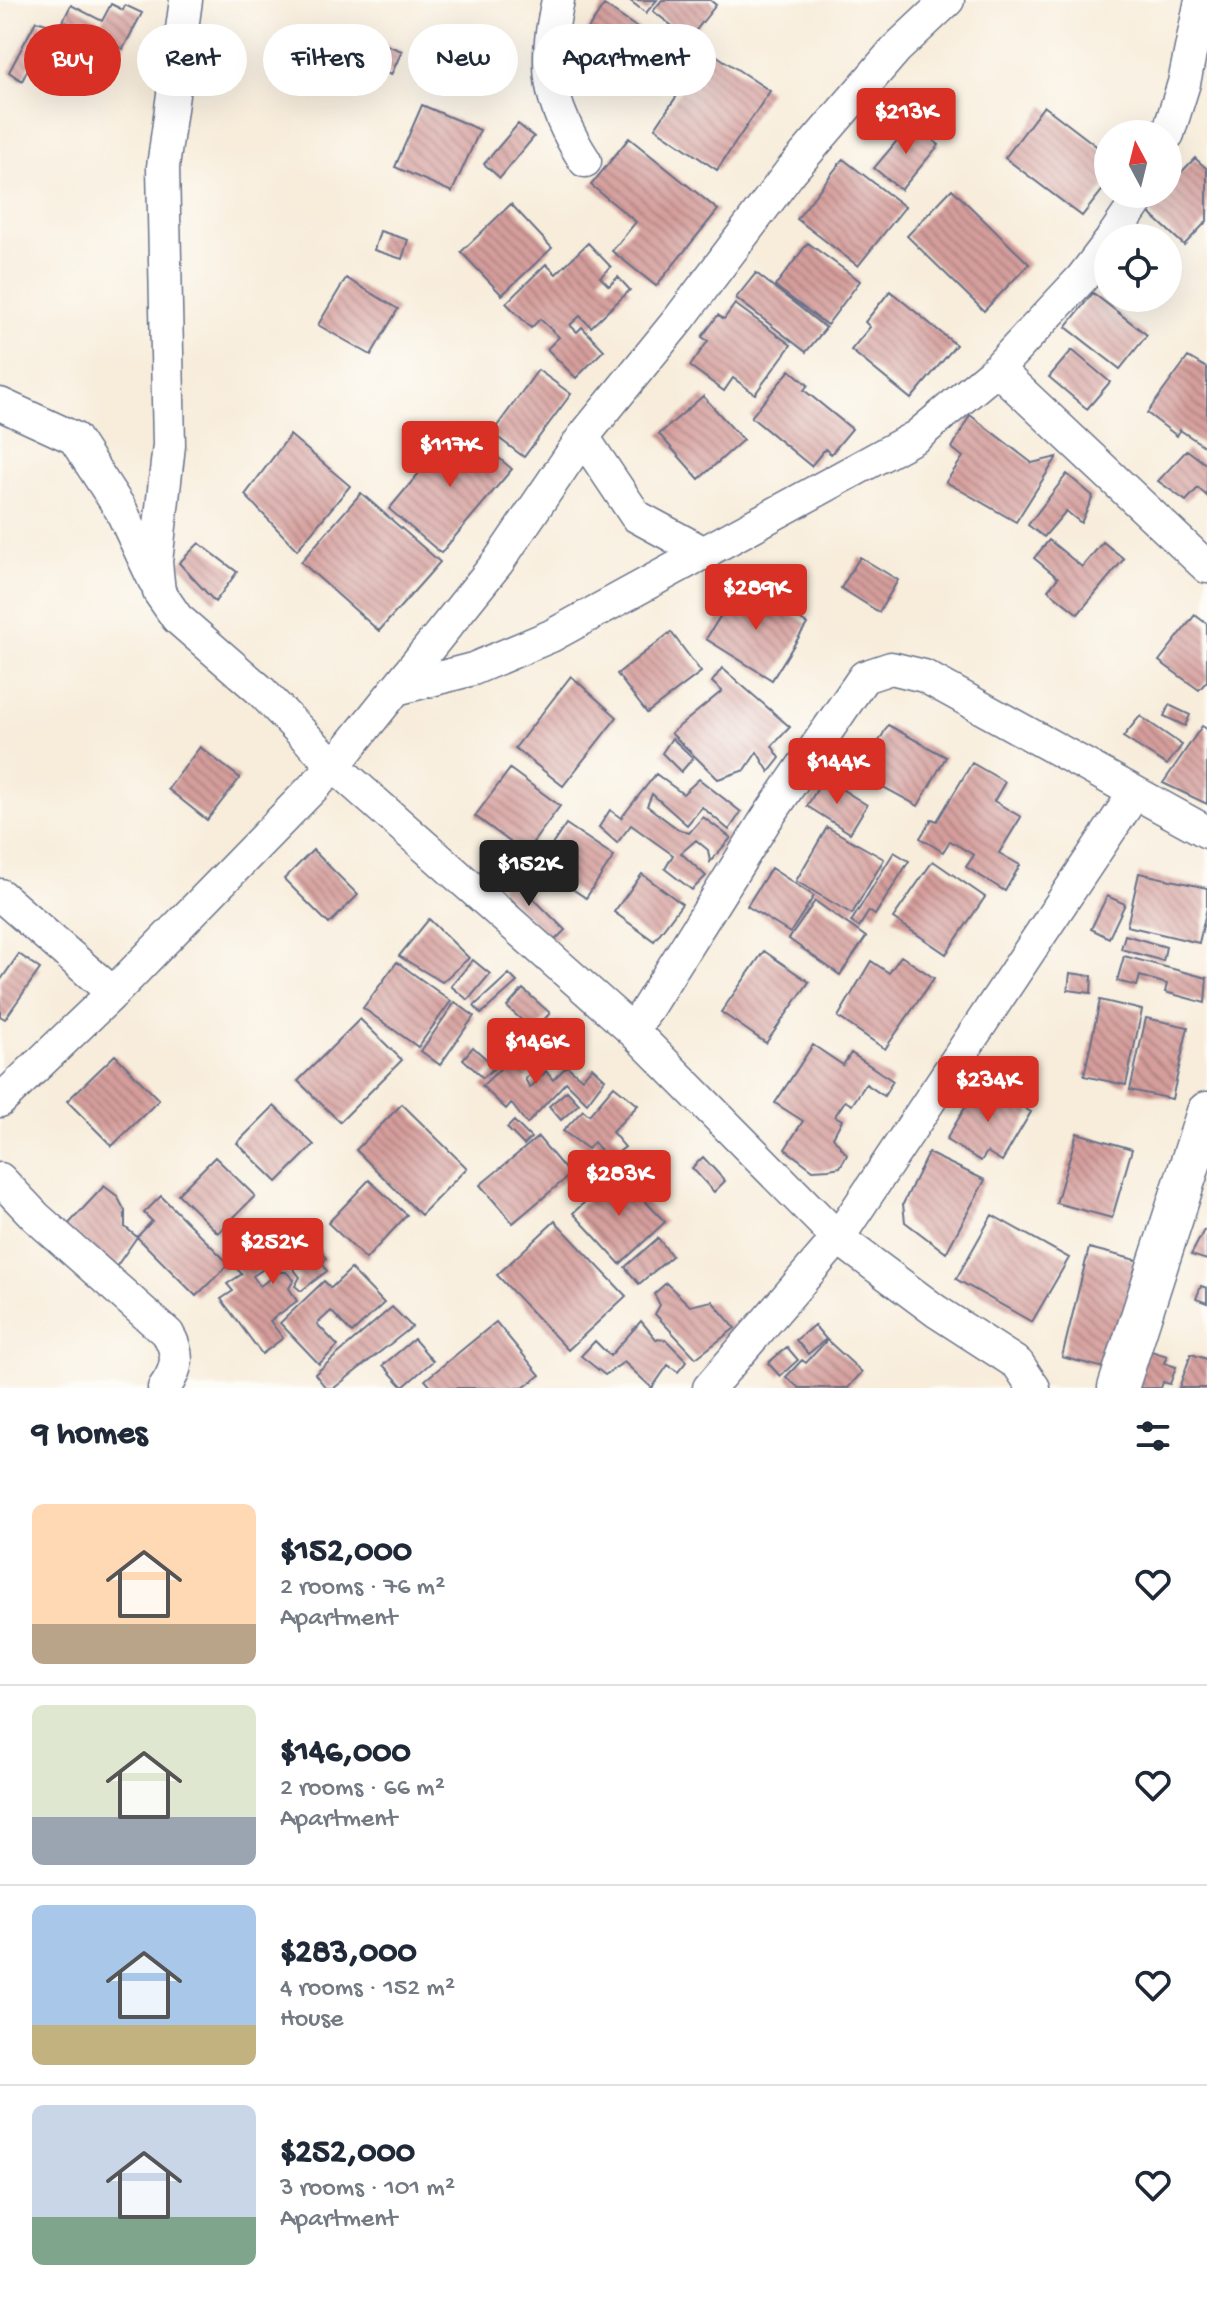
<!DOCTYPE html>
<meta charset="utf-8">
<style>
body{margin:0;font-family:"Gochi Hand",sans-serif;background:#f6f6f7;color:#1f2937;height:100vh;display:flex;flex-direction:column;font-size:30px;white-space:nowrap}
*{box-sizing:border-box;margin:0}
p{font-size:26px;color:#747a83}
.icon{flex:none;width:44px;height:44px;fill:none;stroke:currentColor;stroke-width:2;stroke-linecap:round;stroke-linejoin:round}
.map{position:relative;height:1388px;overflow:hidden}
.sheet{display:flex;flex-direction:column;background:#fff;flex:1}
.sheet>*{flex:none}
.top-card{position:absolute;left:24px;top:24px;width:800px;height:72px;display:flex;gap:16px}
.needle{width:52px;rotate:353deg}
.fabs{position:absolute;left:1094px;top:120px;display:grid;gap:16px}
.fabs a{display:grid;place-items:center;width:88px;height:88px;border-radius:50%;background:#fff;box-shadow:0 8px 32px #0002;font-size:40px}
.price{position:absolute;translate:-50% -68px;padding:0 18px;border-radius:8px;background:#d93025;color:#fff;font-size:26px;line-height:52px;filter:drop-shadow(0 2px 4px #0008)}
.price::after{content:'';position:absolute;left:50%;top:48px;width:24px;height:18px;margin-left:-12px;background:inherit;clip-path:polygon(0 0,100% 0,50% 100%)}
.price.active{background:#222;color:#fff}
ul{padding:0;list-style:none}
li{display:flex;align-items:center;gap:24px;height:200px;padding:0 32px}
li+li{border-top:2px solid #e0e1e3}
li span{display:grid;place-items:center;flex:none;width:224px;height:160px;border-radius:12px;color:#555}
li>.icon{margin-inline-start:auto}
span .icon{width:96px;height:96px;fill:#fffc;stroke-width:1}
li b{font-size:34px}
h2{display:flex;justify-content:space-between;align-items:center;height:96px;padding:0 32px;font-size:34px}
.chip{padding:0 28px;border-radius:36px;background:#fff;box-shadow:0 8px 32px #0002;font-size:28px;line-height:72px}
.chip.active{background:#d93025;color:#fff}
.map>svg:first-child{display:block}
.building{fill:url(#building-back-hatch)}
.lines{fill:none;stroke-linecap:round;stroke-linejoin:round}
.minor-casing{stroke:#68728a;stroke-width:35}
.tertiary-casing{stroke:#68728a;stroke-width:43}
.minor{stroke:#fff;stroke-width:32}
.tertiary{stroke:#fff;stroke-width:40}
</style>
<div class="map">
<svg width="1207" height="1388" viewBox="0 0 1207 1388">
<defs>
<pattern id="building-back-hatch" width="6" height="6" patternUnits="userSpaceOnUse" patternTransform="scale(2)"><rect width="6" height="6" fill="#d59e9b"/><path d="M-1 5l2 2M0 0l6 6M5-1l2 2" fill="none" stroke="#ac8182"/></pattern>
</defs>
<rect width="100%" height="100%" fill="#fdfcf7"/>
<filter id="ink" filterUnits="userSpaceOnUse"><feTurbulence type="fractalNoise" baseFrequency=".0125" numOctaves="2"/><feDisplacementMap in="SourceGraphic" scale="16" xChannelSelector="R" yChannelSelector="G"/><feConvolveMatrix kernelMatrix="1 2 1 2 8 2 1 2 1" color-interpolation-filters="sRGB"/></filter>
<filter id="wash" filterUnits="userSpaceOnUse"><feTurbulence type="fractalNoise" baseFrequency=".006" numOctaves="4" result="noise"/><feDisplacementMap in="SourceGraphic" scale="32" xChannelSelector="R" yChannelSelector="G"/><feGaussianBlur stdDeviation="1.8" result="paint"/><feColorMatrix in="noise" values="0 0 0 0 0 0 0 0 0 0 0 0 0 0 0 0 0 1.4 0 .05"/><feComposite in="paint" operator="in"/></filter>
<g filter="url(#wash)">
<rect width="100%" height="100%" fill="#f8eddb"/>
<g id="blocks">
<path class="building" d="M629 0H657L646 13Z
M662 0H710L716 5 689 39 653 11Z
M111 4 123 10 125 5 142 13 123 49 63 21 71 5 102 21Z
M604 5 655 40 621 90 570 56Z
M36 21 50 25 22 81 9 72Z
M379 42 402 51 391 75 369 66Z
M708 50 770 91 717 170 655 128Z
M422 105 480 130 452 192 395 167Z
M1044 106 1108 155V183L1082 216 1005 158Z
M912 123 939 145 901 190 874 168Z
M518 124 534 137 500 178 484 164Z
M629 138 718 210 656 286 612 251 636 222 591 185Z
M1195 158 1207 169V221L1184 245 1146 210 1161 194H1168V186Z
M843 159 905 207 858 266 797 219Z
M952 189 1029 264 984 311 907 236Z
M511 204 552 248 502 295 461 252Z
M380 231 408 240 402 259 374 250Z
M588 243 611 267 600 277 609 286 618 277 630 290 591 327 580 316 570 325 577 332 582 327 604 350 576 378 547 349 559 337 540 319 531 328 506 303 546 264 556 274Z
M808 243 860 281 827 325 775 286Z
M756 273 826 328 806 352 736 298Z
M346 278 398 309 371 355 318 325Z
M890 291 956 345 911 399 851 350 870 327 865 322Z
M1093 293 1147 335 1120 369 1066 327Z
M735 304 791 345 755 394 733 378 724 391 690 366 708 341 702 337 718 315 724 319Z
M1072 350 1110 382 1087 409 1049 377Z
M1188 357 1207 368V448L1180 430 1177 436 1147 413Z
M538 370 571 394 524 457 492 433Z
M790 370 808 385 804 390 852 429 831 454 825 449 811 466 751 417Z
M703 396 743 440 699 479 659 434Z
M970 415 1032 463 1057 457 1016 522 946 482 963 457 952 448Z
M459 425 512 469 441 553 389 509Z
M290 435 350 486 297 550 245 495Z
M1187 450 1207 465V496L1198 488 1186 501 1158 481Z
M1067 474 1093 496 1081 523 1066 511 1044 537 1028 525Z
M361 493 440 562 379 631 301 562Z
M1049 540 1082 567 1103 542 1124 559 1078 614 1048 590 1058 578 1034 558Z
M199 543 237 572 215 602 179 563Z
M860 557 898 580 879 612 841 588Z
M741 583 807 624 772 680 706 639Z
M1195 615 1207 624V681L1199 690 1159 661Z
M671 632 701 672 647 713 617 674Z
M722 668 790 727 772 746 780 758 769 772 757 752 745 770 718 779 671 733 722 691 712 682Z
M571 676 617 717 563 786 515 748Z
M1169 705 1190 715 1185 726 1164 716Z
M1140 716 1182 745 1167 765 1123 737Z
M888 725 946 757 918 806 878 784 875 788 858 779Z
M1202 726 1207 729V804L1163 783Z
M672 738 693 758 681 772 662 753Z
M200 747 240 778 207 820 168 789Z
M972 763 1005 782 994 801 1021 817 999 853 1020 865 1005 891 966 867 974 855 950 841 943 852 920 838 932 819 937 821Z
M510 769 560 806 525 853 475 816Z
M656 774 683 794 699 779 741 812 729 830 702 807 687 825 652 794 647 806 678 829 689 833 703 817 731 838 710 862 708 850 696 840 681 853 706 876 692 890 665 869 673 855 631 825 617 843 599 827 610 810 621 818Z
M824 778 867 805 850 833 807 806Z
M566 824 614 856 586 898 538 866Z
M827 827 884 859 852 914 796 881Z
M313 850 358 895 329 924 284 879Z
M894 852 909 861 875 915 869 911 859 927 851 922Z
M933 861 985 897 946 954 893 918Z
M771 868 814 896 790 933 747 906Z
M1139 873 1207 888V908L1199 943 1127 926Z
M642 874 682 904 654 941 614 912Z
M511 876 565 930 553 942 509 898 503 905 492 895Z
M1107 896 1125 904 1109 938 1091 929Z
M815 901 866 937 840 975 789 939Z
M429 919 469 958 442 982 399 956Z
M1125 935 1166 947 1163 961 1121 949Z
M764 951 809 982 766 1043 721 1012Z
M19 954 40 969 5 1019 0 1016V981Z
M901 956 934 978 885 1049 838 1017 871 961 889 973Z
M1124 956 1207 978 1205 1003 1165 992 1167 984 1140 976 1137 986 1117 981Z
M473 960 490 974 468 1000 451 986Z
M397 962 451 1001 418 1047 363 1008Z
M1070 973 1092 976 1091 993 1068 990Z
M509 974 517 982 481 1014 474 1006Z
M523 989 550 1013 534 1031 507 1007Z
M1100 1000 1142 1010 1126 1085 1084 1076Z
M455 1002 474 1016 440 1065 421 1051Z
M1146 1018 1188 1027 1172 1099 1130 1090Z
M360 1019 402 1060 340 1122 298 1081Z
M559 1020 577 1037 572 1045 564 1040 551 1052 535 1041Z
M813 1045 843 1065 851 1053 893 1081 884 1096 866 1084 852 1105 845 1101 835 1116 842 1120 833 1137 847 1155 840 1167 829 1169 813 1170 785 1149 803 1121 775 1103Z
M473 1047 495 1067 483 1078 463 1059Z
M520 1050 537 1067 525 1079 530 1088 546 1071 553 1080 567 1066 582 1079 592 1067 605 1079 587 1103 566 1082 527 1124 511 1103 506 1109 482 1086Z
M115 1055 159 1100 112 1146 67 1101Z
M980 1082 1031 1112 1002 1161 987 1152 981 1161 946 1140Z
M614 1086 638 1105 612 1132 625 1147 601 1166 593 1158 600 1149 594 1142 588 1149 563 1131 583 1110 589 1115Z
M567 1091 579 1104 561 1120 549 1106Z
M402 1104 467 1168 421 1215 356 1150Z
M274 1106 314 1145 277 1182 237 1143Z
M514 1121 531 1138 524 1145 507 1128Z
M1077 1133 1132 1149 1112 1218 1056 1203Z
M538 1137 570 1175 513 1223 480 1185Z
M928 1153 985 1180 946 1253 905 1222 903 1204Z
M215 1157 255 1196 218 1233 178 1194Z
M703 1157 725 1181 714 1192 692 1168Z
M617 1172 665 1222 620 1264 573 1213Z
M369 1180 407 1215 366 1259 328 1223Z
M104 1186 117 1196 125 1211V1227L137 1237 111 1274 63 1230Z
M161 1196 229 1264 196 1296 137 1237 152 1221 144 1213Z
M992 1215 1069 1258 1032 1322 956 1279Z
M555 1221 626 1296 568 1350 497 1275Z
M303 1224 326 1258 323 1264 327 1271 301 1291 295 1286 300 1277 283 1256 253 1276 260 1286 279 1272H286L294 1280 289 1288 297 1301 270 1321 283 1338 262 1354 221 1299 233 1291 227 1284 242 1274 231 1263 240 1253 251 1263Z
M1204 1230 1207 1231V1260L1191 1255Z
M658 1238 672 1256 639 1284 625 1267Z
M1089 1248 1140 1261 1112 1370 1062 1357Z
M351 1269 384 1303 352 1333 331 1311 317 1324 338 1346 319 1364 280 1323 324 1281 331 1288Z
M666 1283 690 1306 712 1301 735 1328 696 1358 655 1314 660 1305 654 1294Z
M1201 1286 1207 1288V1303L1196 1299Z
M392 1307 412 1327 334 1388H326L315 1374Z
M641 1321 656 1339 666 1340 687 1361 678 1372 668 1365 652 1388 624 1362 605 1375 581 1356 595 1341 610 1356Z
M496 1322 540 1375 523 1388H432L425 1380Z
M814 1325 826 1339 808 1354 796 1340Z
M414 1339 433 1361 403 1387 383 1365Z
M827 1340 862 1372 848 1388H799L786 1377 802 1360 806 1363Z
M787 1347 798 1360 780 1376 768 1363Z
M1145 1349 1167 1356 1164 1363 1176 1367 1170 1384 1163 1382 1161 1388H1132Z
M1191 1354 1207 1359V1388H1179Z"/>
</g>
</g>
<g filter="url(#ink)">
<use href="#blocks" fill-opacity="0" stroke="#68728a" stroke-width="2"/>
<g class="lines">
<defs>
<path id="minor" d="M558 0C543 67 547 102 585 161
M948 0 896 49 790 172 680 318 583 437 498 562 334 766 633 1031 838 1238 936 1311 1018 1364 1034 1388
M1168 134 1184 83 1201 0
M1112 238 1142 194
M997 369 1207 567
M0 404 74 438 121 510 154 580
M583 437 636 516 706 554
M400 688 473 669 551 636 917 436 997 369 1082 278 1108 244
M0 895 113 993
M633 1031 765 821 864 677 891 668 924 676 1207 832
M0 1101 113 993 334 766 261 691 177 618 159 592 156 562 169 445 163 167 186 0
M0 1179 36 1217 168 1334C180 1354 178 1369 164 1388
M709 1388 838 1238 1134 794"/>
<path id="tertiary" d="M1118 1388 1207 1112"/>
</defs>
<use href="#minor" class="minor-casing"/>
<use href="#tertiary" class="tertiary-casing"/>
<use href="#minor" class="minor"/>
<use href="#tertiary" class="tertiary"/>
</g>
</g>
</svg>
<div class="fabs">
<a><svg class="needle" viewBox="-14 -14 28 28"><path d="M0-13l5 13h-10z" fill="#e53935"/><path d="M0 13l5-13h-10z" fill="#747a83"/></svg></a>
<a><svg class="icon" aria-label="locate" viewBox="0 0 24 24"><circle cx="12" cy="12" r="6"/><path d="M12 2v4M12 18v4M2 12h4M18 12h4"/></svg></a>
</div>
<b class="price" style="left:906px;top:156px">$213K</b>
<b class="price" style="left:450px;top:489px">$117K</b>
<b class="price" style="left:756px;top:632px">$289K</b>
<b class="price" style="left:837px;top:806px">$144K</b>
<b class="price active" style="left:529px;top:908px">$152K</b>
<b class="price" style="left:536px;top:1086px">$146K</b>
<b class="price" style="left:988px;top:1124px">$234K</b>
<b class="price" style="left:619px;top:1218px">$283K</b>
<b class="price" style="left:273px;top:1286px">$252K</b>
<div class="top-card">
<a class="chip active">Buy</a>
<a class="chip">Rent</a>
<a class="chip">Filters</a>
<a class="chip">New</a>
<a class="chip">Apartment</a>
</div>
</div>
<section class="sheet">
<h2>9 homes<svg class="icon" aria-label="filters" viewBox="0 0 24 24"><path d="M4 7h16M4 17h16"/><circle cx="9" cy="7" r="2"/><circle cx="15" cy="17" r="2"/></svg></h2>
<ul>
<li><span style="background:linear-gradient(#ffd9b3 75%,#b9a48a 0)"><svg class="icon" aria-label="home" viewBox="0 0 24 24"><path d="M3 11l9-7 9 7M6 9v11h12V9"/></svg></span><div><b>$152,000</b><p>2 rooms · 76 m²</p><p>Apartment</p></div><svg class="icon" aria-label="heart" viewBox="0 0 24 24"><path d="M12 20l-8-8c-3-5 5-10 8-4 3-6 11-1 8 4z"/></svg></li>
<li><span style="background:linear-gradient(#dfe7d0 70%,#9aa5b1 0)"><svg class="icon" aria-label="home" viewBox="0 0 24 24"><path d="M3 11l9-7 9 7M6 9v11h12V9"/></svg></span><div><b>$146,000</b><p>2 rooms · 66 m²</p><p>Apartment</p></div><svg class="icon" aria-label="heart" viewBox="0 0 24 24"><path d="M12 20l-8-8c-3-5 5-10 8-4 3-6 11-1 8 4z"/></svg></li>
<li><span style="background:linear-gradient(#a9c7e8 75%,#c2b280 0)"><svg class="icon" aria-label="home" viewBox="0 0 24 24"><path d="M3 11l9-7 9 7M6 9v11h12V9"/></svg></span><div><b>$283,000</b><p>4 rooms · 152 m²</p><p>House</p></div><svg class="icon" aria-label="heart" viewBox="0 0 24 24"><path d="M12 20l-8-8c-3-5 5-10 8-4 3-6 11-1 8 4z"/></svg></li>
<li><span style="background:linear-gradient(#c9d6e8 70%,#7fa58c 0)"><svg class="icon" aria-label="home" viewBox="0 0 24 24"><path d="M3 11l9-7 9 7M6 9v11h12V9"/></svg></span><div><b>$252,000</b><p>3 rooms · 101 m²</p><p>Apartment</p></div><svg class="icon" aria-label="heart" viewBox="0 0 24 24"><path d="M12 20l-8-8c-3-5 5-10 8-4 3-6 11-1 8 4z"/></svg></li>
</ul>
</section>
